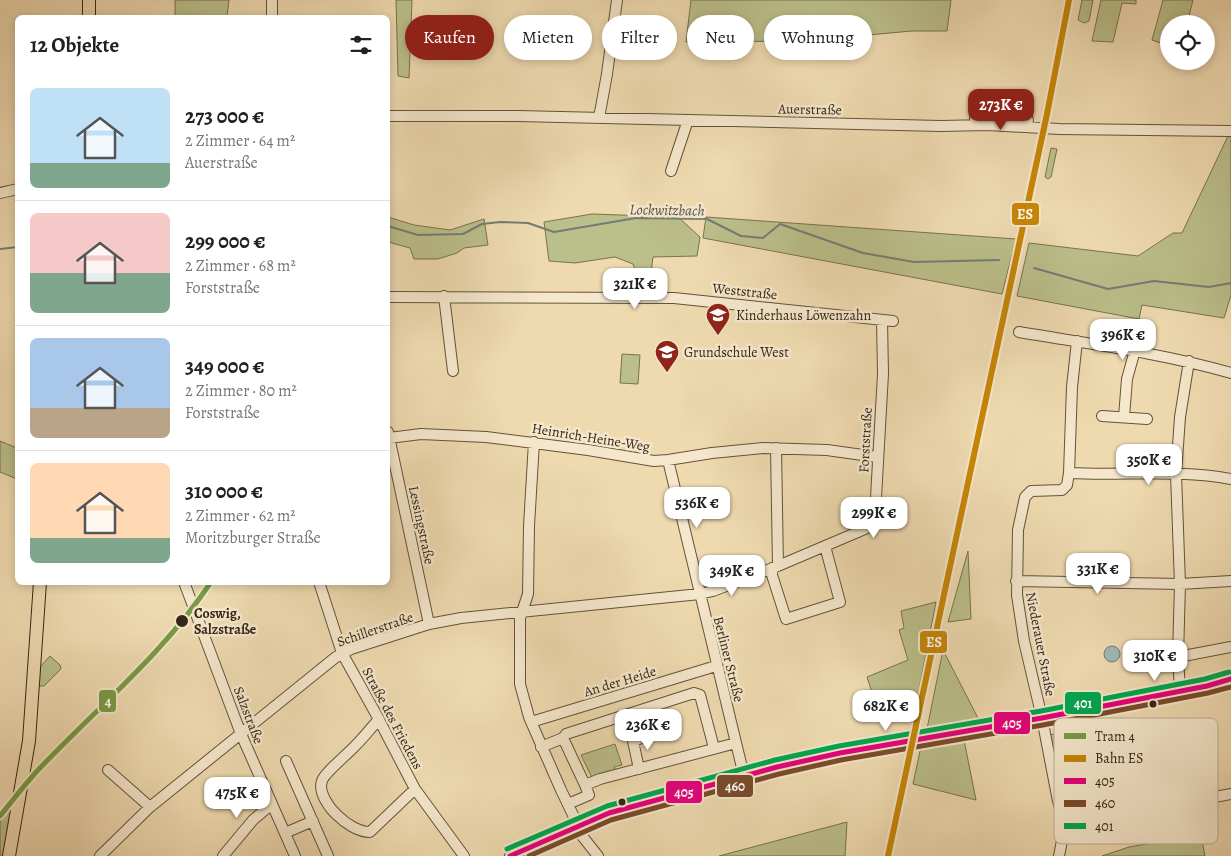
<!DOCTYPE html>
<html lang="de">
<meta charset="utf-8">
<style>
body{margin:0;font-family:Alegreya,serif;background:#f6f6f6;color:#202124;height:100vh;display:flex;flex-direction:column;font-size:19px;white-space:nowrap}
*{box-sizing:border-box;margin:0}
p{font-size:16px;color:#757577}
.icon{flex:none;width:28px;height:28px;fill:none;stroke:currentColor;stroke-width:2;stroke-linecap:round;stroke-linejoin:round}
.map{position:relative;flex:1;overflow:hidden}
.panel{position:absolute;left:15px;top:15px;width:375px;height:570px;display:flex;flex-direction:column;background:#fff;border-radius:8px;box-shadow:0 2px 8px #0003}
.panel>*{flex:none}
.banner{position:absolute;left:405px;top:15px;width:475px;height:45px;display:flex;gap:10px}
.tools{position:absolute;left:1160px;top:15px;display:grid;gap:10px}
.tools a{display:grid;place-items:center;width:55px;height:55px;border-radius:50%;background:#fff;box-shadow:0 2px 8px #0003;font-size:25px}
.price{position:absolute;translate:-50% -42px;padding:0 11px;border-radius:10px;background:#fff;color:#222;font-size:16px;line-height:32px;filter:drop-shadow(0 1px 2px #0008)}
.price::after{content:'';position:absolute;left:50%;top:30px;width:15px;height:11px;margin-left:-8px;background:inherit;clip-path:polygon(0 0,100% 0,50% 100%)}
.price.active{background:#8f2418;color:#fff}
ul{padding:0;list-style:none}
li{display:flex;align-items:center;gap:15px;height:125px;padding:0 15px}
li+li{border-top:1px solid #e0e0e0}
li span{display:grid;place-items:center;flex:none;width:140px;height:100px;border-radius:8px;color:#555}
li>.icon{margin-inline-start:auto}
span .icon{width:60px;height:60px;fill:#fffc;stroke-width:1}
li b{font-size:21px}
h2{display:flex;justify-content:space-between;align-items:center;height:60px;padding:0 15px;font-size:21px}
.chip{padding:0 18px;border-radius:22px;background:#fff;box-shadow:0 2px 8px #0003;font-size:18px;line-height:45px}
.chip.active{background:#8f2418;color:#fff}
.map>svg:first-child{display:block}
.green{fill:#bbbf8a;stroke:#787250}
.water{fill:#9db8b5;stroke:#737d75}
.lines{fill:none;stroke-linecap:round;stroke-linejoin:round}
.stream{stroke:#737d75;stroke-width:2}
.minor-casing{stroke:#63523c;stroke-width:12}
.major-casing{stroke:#342516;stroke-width:14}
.minor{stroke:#f5e7cc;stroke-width:10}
.major{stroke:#efdab0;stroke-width:12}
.bus-1-casing{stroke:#f5e7cc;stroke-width:9}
.bus-2-casing{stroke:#f5e7cc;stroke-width:9}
.bus-3-casing{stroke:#f5e7cc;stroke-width:9}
.bus-1{stroke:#e5007d;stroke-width:5}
.bus-2{stroke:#7a4b2a;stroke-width:5}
.bus-3{stroke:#00a651;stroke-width:5}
.rail-1-casing{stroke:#f5e7cc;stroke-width:10}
.rail-1{stroke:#c68606;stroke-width:6}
.tram-1-casing{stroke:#f5e7cc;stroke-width:9}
.tram-1{stroke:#7a9b45;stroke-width:5}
.stop-dot{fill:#342516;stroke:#f5e7cc;stroke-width:2}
.labels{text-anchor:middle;stroke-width:5;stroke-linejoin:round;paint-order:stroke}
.street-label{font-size:14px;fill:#342516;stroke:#f5e7cc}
.poi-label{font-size:14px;fill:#342516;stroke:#f5e7cc;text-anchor:start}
.stop-label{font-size:14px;font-weight:bold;fill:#342516;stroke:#f5e7cc;text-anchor:start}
.water-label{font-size:15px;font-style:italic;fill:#545146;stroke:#f5e7cc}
.key{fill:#f5e7cc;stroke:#bbad95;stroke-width:1}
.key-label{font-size:14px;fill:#342516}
.line-badge{stroke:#f5e7cc;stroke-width:2}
.badge-label{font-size:14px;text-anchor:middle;font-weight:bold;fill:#fff}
</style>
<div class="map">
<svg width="1231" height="856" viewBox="0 0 1231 856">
<rect width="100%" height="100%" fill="#efdab0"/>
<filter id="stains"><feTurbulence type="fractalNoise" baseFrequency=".004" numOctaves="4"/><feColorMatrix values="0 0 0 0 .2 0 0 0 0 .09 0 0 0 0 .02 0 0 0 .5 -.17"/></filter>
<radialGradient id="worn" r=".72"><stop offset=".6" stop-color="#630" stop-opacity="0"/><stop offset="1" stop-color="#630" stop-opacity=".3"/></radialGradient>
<path class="green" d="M175 0H229L227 17H175Z
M396 0H412L409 78 398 76Z
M691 0H951L947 31H912L802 41 686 42Z
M1082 0H1093L1089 21 1084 23 1078 20Z
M1101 0H1136V4L1122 3 1113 42 1092 41Z
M1163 0H1193L1187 24H1169V46L1152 40Z
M1228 136H1231V295L1224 318 1142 305 1139 319 1017 296 1029 243 1138 256 1173 233H1182Z
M1051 148 1057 149 1051 177 1048 179 1045 177Z
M592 214 678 217 700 237 697 256 653 257 651 273 637 275 633 264 615 257 575 263 549 261 544 222Z
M388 217 414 225 450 230 484 219 488 245 464 248 457 253 438 259H414L410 248 388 242Z
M706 217 1016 239 1002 294 703 238Z
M622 354 640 355 638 384 620 383Z
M0 441 17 448V479L0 472Z
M968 551 971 619 948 622Z
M936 602 913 720 887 722 878 711 867 677 908 660 899 630 904 628 901 611Z
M943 650 980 722 927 729Z
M50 656 60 665 61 669 44 686H39V668Z
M1098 725 1116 806 1082 812V819L1074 820 1068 815 1049 735Z
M963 735 976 800 913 784 922 742Z
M615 744 622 765 614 767 616 773 593 780 581 755Z
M15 799 6 856H0V821Z
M847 822 845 856H719Z
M1201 835 1205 856H1102L1129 847Z"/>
<path class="water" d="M1104 654a8 8 0 1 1 16 0a8 8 0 1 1-16 0Z"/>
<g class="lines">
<path class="stream" d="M388 226 418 235 463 234 482 224 500 222 528 223 554 232 636 218 707 219 741 236 763 238 780 224 863 253 914 262 999 260
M0 249 18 247
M1034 268 1108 289 1154 281 1209 287 1231 283"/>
<defs>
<path id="minor" d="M272 0V18
M388 116H518L941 126 987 125 1059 129 1231 131
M599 118 607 74 617 0
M975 119 997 118 1028 120
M671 171 688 120
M0 193 18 189
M444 296 453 371
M388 297 674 298 893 321
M1019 332C1090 344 1161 353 1231 373
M1102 416 1147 419
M1124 417 1127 379 1135 350
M388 432 429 624
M389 438 421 434 486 437 588 450 654 461 668 460 712 453 763 448 827 450 877 457
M534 442 529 526 528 594 520 618V684L529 717 561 790 574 817 575 827 598 856
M776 448 778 566
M668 460 744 776
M1069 473C1123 476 1178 469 1231 479
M772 568V575L786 619 840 602 825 546
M1016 581 1180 584 1231 581
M184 582 241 734 295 856
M319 582 342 653 376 714 415 789 464 856
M1178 657 1231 647
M1180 691 1178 657 1180 584 1176 474 1180 417 1189 361
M379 719C371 728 364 737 356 745 349 753 324 773 322 781 318 792 329 808 337 815 345 823 358 832 370 832L415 789
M531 722 716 666
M563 738 585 785 600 779 736 743
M541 747 563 738 566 734 694 693 700 695 714 748
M286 761 328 856
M639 769 633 741 656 733
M108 770 150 807
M568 804 589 795 585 785
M1065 826 1231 794
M285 833 313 821
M100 856 150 807 336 657 351 649 429 624 461 618 700 594 713 591 778 566 872 526 875 515 883 374 882 320
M223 856 253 820 272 804
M510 856 609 813 777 767 840 753 1042 718 1207 686 1231 679
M1059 856 1065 826 1058 801 1042 718 1024 641 1017 595 1018 530 1025 497 1031 491 1062 490 1067 485 1069 473 1072 387 1077 341"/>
<path id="major" d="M89 0V18
M9 856 29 741 40 582"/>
</defs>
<use href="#minor" class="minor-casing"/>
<use href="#major" class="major-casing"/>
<use href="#minor" class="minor"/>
<use href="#major" class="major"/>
<defs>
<path id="bus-1" d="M510 856 609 813 777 767 840 753 1042 718 1207 686 1231 679"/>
<path id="bus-2" d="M529 856 611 820 779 774 841 760 1043 725 1208 693 1231 687"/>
<path id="bus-3" d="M507 849 607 806 775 760 839 746 1041 711 1205 679 1229 672"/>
</defs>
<use href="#bus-1" class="bus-1-casing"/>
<use href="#bus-2" class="bus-2-casing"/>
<use href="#bus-3" class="bus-3-casing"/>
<use href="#bus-1" class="bus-1"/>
<use href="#bus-2" class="bus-2"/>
<use href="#bus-3" class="bus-3"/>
<defs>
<path id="rail-1" d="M888 856 1047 114 1069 0"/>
</defs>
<use href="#rail-1" class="rail-1-casing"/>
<use href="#rail-1" class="rail-1"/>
<defs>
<path id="tram-1" d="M0 816C13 800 25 784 39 769 97 708 164 653 211 582"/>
</defs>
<use href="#tram-1" class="tram-1-casing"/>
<use href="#tram-1" class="tram-1"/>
</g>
<defs>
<symbol id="school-pin" viewBox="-11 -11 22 30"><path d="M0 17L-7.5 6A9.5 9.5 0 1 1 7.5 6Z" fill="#8f2418" stroke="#f5e7cc"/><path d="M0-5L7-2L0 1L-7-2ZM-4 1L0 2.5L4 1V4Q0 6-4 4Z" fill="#fff"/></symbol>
</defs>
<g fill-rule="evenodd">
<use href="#school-pin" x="704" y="301" width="28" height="38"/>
<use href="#school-pin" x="653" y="338" width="28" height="38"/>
</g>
<g class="stop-dot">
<circle cx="182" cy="621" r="7"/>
<circle cx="1153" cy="704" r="4.5"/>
<circle cx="622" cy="802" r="4.5"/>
</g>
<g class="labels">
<g class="street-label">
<text transform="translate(810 109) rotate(1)" y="5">Auerstraße</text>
<text transform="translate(745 291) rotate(6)" y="5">Weststraße</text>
<text transform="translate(591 437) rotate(9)" y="5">Heinrich-Heine-Weg</text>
<text transform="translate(865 440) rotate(-87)" y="5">Forststraße</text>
<text transform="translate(422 525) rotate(78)" y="5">Lessingstraße</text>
<text transform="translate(375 629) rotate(-19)" y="5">Schillerstraße</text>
<text transform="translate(1041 644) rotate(79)" y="5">Niederauer Straße</text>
<text transform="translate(729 659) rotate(76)" y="5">Berliner Straße</text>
<text transform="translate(620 681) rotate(-17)" y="5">An der Heide</text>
<text transform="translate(249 715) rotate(69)" y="5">Salzstraße</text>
<text transform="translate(393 718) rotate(62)" y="5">Straße des Friedens</text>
</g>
<g class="poi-label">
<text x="736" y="320">Kinderhaus Löwenzahn</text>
<text x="684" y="357">Grundschule West</text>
</g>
<g class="stop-label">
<text x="194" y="618">Coswig,<tspan x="194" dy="16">Salzstraße</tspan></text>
</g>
<g class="water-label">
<text transform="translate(667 210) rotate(1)" y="5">Lockwitzbach</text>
</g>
</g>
<rect x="1054" y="718" width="164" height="126" rx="8" class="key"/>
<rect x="1064" y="733" width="22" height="6" fill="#7a9b45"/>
<rect x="1064" y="755" width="22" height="7" fill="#c68606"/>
<rect x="1064" y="778" width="22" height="6" fill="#e5007d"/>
<rect x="1064" y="800" width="22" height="7" fill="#7a4b2a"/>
<rect x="1064" y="823" width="22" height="6" fill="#00a651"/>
<g class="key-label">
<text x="1095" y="741">Tram 4</text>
<text x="1095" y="763">Bahn ES</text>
<text x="1095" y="786">405</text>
<text x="1095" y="808">460</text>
<text x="1095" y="831">401</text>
</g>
<g class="line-badge">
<rect x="1011" y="202" width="29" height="24" rx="5" fill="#c68606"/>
<rect x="919" y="630" width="29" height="24" rx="5" fill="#c68606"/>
<rect x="98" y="689" width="19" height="24" rx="5" fill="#7a9b45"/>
<rect x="1064" y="691" width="38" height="24" rx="5" fill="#00a651"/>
<rect x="993" y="711" width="38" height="24" rx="5" fill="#e5007d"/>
<rect x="716" y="774" width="38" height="24" rx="5" fill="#7a4b2a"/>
<rect x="665" y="780" width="38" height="24" rx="5" fill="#e5007d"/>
</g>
<g class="badge-label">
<text x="1025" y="219">ES</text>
<text x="934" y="647">ES</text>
<text x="108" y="706">4</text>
<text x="1083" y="708">401</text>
<text x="1012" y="728">405</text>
<text x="735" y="791">460</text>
<text x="684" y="797">405</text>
</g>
<rect width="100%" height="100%" filter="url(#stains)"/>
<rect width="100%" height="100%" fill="url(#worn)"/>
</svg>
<div class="tools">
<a><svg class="icon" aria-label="locate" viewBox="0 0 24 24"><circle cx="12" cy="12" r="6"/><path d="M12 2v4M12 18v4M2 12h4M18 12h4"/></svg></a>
</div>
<b class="price active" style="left:1001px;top:131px">273K €</b>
<b class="price" style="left:635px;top:310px">321K €</b>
<b class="price" style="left:1123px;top:361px">396K €</b>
<b class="price" style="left:1149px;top:486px">350K €</b>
<b class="price" style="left:697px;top:529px">536K €</b>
<b class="price" style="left:874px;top:539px">299K €</b>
<b class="price" style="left:1098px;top:595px">331K €</b>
<b class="price" style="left:732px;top:597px">349K €</b>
<b class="price" style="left:1155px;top:682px">310K €</b>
<b class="price" style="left:886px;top:732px">682K €</b>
<b class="price" style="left:648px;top:751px">236K €</b>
<b class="price" style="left:237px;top:819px">475K €</b>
<div class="banner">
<a class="chip active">Kaufen</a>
<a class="chip">Mieten</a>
<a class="chip">Filter</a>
<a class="chip">Neu</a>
<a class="chip">Wohnung</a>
</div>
<section class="panel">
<h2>12 Objekte<svg class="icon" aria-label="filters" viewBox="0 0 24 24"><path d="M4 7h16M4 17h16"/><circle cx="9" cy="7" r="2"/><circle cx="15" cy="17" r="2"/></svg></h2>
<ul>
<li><span style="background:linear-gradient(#bfe0f5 75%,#7fa58c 0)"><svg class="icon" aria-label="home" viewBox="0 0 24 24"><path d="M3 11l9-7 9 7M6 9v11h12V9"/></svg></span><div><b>273 000 €</b><p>2 Zimmer · 64 m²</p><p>Auerstraße</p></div></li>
<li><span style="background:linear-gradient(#f6c9c9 60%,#7fa58c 0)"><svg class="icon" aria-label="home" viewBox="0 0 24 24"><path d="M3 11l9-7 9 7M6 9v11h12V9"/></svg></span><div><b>299 000 €</b><p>2 Zimmer · 68 m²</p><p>Forststraße</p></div></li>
<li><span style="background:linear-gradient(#a9c7e8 70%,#b9a48a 0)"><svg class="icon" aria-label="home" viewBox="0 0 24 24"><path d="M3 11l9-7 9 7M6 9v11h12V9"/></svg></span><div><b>349 000 €</b><p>2 Zimmer · 80 m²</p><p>Forststraße</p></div></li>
<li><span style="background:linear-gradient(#ffd9b3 75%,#7fa58c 0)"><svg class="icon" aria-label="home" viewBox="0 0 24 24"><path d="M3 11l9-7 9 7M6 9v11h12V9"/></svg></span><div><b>310 000 €</b><p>2 Zimmer · 62 m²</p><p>Moritzburger Straße</p></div></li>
</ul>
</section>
</div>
